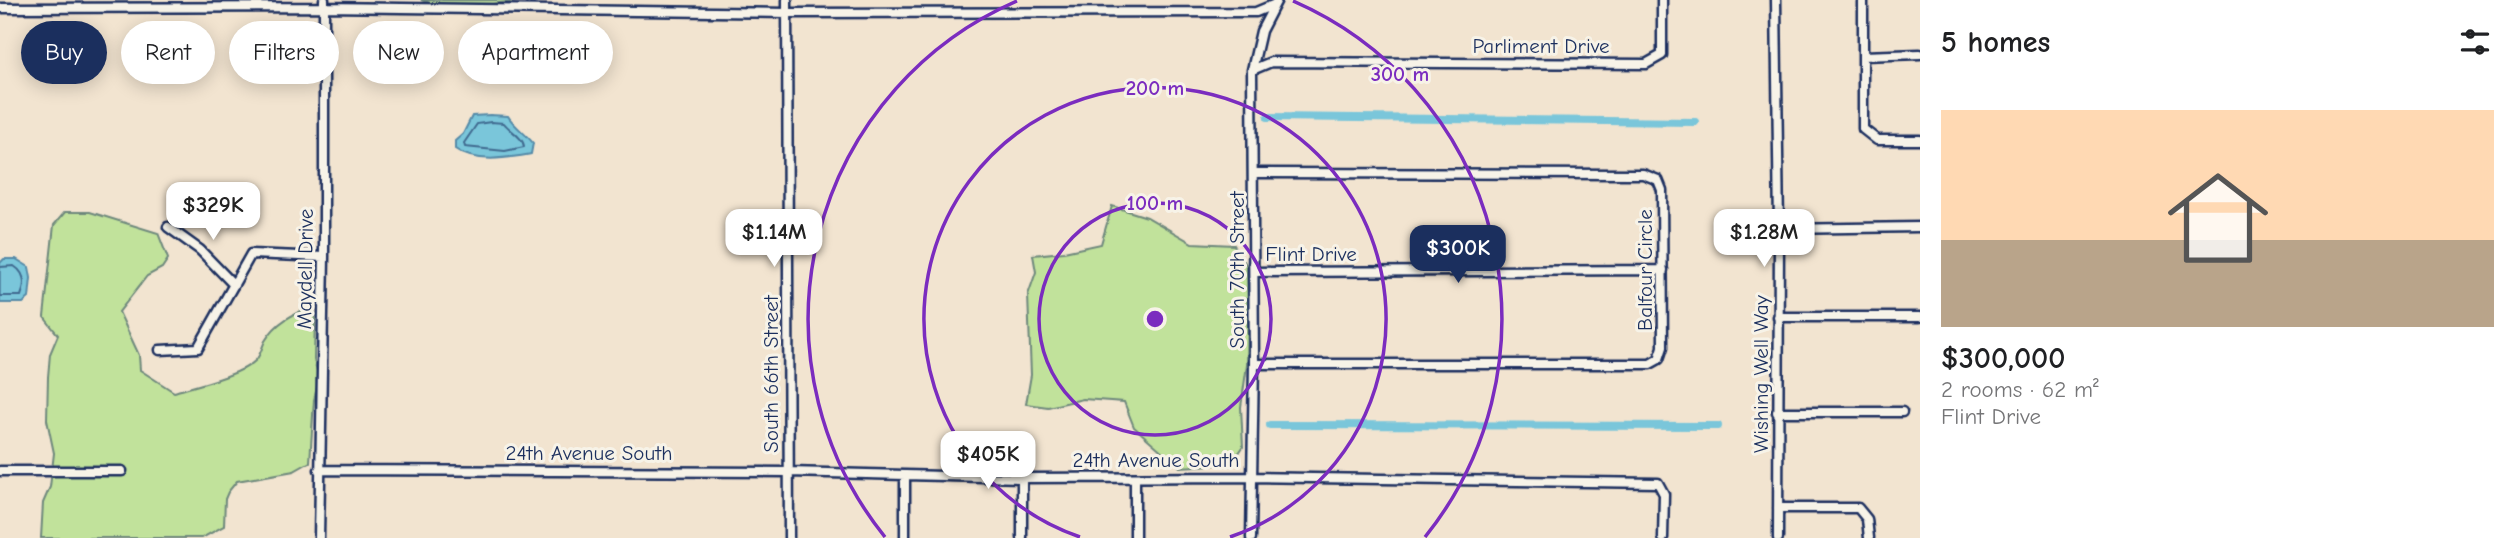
<!DOCTYPE html>
<meta charset="utf-8">
<style>
body{margin:0;font-family:"Comic Neue",sans-serif;background:#f6f6f6;color:#202124;height:100vh;display:flex;flex-direction:column;font-size:26px;white-space:nowrap}
*{box-sizing:border-box;margin:0}
p{font-size:23px;color:#757577}
.icon{flex:none;width:38px;height:38px;fill:none;stroke:currentColor;stroke-width:2;stroke-linecap:round;stroke-linejoin:round}
.map{position:relative;flex:1;overflow:hidden}
.sheet{display:flex;flex-direction:column;background:#fff;width:595px}
.sheet>*{flex:none}
.top-card{position:absolute;left:21px;top:21px;width:665px;height:63px;display:flex;gap:14px}
.price{position:absolute;translate:-50% -60px;padding:0 16px;border-radius:14px;background:#fff;color:#222;font-size:23px;line-height:46px;filter:drop-shadow(0 2px 4px #0008)}
.price::after{content:'';position:absolute;left:50%;top:42px;width:21px;height:16px;margin-left:-10px;background:inherit;clip-path:polygon(0 0,100% 0,50% 100%)}
.price.on{background:#1b2f5e;color:#fff}
ul{padding:0;list-style:none}
li{display:grid;align-content:center;gap:14px;height:371px;padding:0 21px}
li+li{border-top:2px solid #e0e0e0}
li span{display:grid;place-items:center;height:217px;border-radius:0px;color:#555}
li>.icon{margin-inline-start:auto}
span .icon{width:126px;height:126px;fill:#fffc;stroke-width:1}
li b{font-size:30px}
h2{display:flex;justify-content:space-between;align-items:center;height:84px;padding:0 21px;font-size:30px}
.tag{padding:0 24px;border-radius:32px;background:#fff;box-shadow:0 4px 18px #0003;font-size:24px;line-height:63px}
.tag.on{background:#1b2f5e;color:#fff}
main{display:flex;flex:1;min-height:0}
.map>svg:first-child{display:block}
.green{fill:#c1e29b;stroke:#6e887c;stroke-width:2}
.water{fill:#7ac6da;stroke:#548aa8;stroke-width:2}
.lines{fill:none;stroke-linecap:round;stroke-linejoin:round}
.shore{stroke:#416b90;stroke-width:2}
.canal{stroke:#7ac6da;stroke-width:8}
.minor-casing{stroke:#1b2f5e;stroke-width:13}
.minor{stroke:#f7f3e8;stroke-width:8}
.ring{fill:none;stroke:#7b2cbf;stroke-width:3.5}
.labels{text-anchor:middle;stroke-width:6;stroke-linejoin:round;paint-order:stroke}
.street-label{font-size:21px;fill:#1b2f5e;stroke:#f7f3e8}
.centre{fill:#7b2cbf;stroke:#f7f3e8;stroke-width:3.5}
.ring-label{font-size:21px;text-anchor:middle;font-weight:bold;fill:#7b2cbf;stroke:#f7f3e8;stroke-width:6;stroke-linejoin:round;paint-order:stroke}
</style>
<main>
<div class="map">
<svg width="1920" height="538" viewBox="0 0 1920 538">
<rect width="100%" height="100%" fill="#f2e4d0"/>
<filter id="ink" filterUnits="userSpaceOnUse"><feTurbulence type="fractalNoise" baseFrequency=".0143" numOctaves="2"/><feDisplacementMap in="SourceGraphic" scale="14" xChannelSelector="R" yChannelSelector="G"/><feConvolveMatrix kernelMatrix="1 2 1 2 8 2 1 2 1" color-interpolation-filters="sRGB"/></filter>
<g filter="url(#ink)">
<path class="green" d="M421 0H523C494 4 447 11 421 0Z
M1112 206 1147 217 1192 243 1234 245 1247 266 1248 318 1247 365 1241 407 1243 447 1231 464 1180 467 1134 427 1124 402 1083 399 1048 407 1026 404 1031 375 1028 295 1036 272 1033 255 1064 252 1101 244Z
M65 212H90L158 233 168 259 162 268 147 276 119 312 139 355 140 370 174 392C194 386 242 375 256 360 260 356 262 347 265 341 276 322 293 314 313 306L315 319 314 360 319 378 314 400 310 462 294 471 237 481 228 492 225 499 224 526 202 538H41L43 503 50 487 54 453 47 420 48 377 50 354 58 335 44 317 54 225Z"/>
<path class="water" d="M490 115 508 116C515 127 525 133 533 143L531 154C508 158 475 164 455 149V141L463 134 472 116Z
M4 259H16L29 267 31 278 29 298 23 303H0V263Z"/>
<g class="lines">
<path class="shore" d="M491 122 504 123C510 131 524 138 524 147L505 151 465 147 464 143 477 124Z
M0 267 14 266C25 273 26 284 21 296H0"/>
<path class="canal" d="M1268 117 1695 122
M1270 425 1718 426"/>
<defs>
<path id="minor" d="M787 0 789 538
M1776 0 1779 229 1778 538
M1863 0V129L1877 140H1920
M0 8 324 7 787 13 1256 12 1273 5
M1863 56 1920 54
M1252 70 1271 62 1646 64 1662 55V0
M1254 173 1643 174 1658 180 1662 190 1663 347 1659 359 1650 364H1254
M168 227 200 250 234 285
M1779 229 1920 227
M1254 272 1663 270
M1778 317H1920
M160 350 198 348 251 254 324 257
M1777 412H1902
M319 470 789 472 1022 478 1251 477 1658 483 1664 494 1663 538
M0 471H122
M905 475V538
M1135 478V538
M1778 508H1858L1867 519 1869 538
M319 538 324 257V0
M1022 538V478
M1251 538 1254 364 1252 70 1261 31 1277 0"/>
</defs>
<use href="#minor" class="minor-casing"/>
<use href="#minor" class="minor"/>
</g>
</g>
<g class="ring">
<circle cx="1155" cy="319" r="116"/>
<path d="M1080 537A231 231 0 1 1 1230 537"/>
<path d="M885 537A347 347 0 0 1 1017 1M1293 1A347 347 0 0 1 1425 537"/>
</g>
<g class="labels">
<g class="street-label">
<text x="1541" y="53">Parliment Drive</text>
<text x="1311" y="261">Flint Drive</text>
<text transform="translate(305 269) rotate(-89)" y="7">Maydell Drive</text>
<text transform="translate(1237 270) rotate(-90)" y="7">South 70th Street</text>
<text transform="translate(1645 270) rotate(-90)" y="7">Balfour Circle</text>
<text transform="translate(771 374) rotate(-90)" y="7">South 66th Street</text>
<text transform="translate(1761 374) rotate(-90)" y="7">Wishing Well Way</text>
<text x="589" y="460">24th Avenue South</text>
<text x="1156" y="467">24th Avenue South</text>
</g>
</g>
<circle cx="1155" cy="319" r="10" class="centre"/>
<g class="ring-label">
<text x="1400" y="81">300 m</text>
<text x="1155" y="95">200 m</text>
<text x="1155" y="210">100 m</text>
</g>
</svg>
<b class="price" style="left:213px;top:242px">$329K</b>
<b class="price" style="left:774px;top:269px">$1.14M</b>
<b class="price" style="left:1764px;top:269px">$1.28M</b>
<b class="price on" style="left:1458px;top:285px">$300K</b>
<b class="price" style="left:988px;top:491px">$405K</b>
<div class="top-card">
<a class="tag on">Buy</a>
<a class="tag">Rent</a>
<a class="tag">Filters</a>
<a class="tag">New</a>
<a class="tag">Apartment</a>
</div>
</div>
<section class="sheet">
<h2>5 homes<svg class="icon" aria-label="filters" viewBox="0 0 24 24"><path d="M4 7h16M4 17h16"/><circle cx="9" cy="7" r="2"/><circle cx="15" cy="17" r="2"/></svg></h2>
<ul>
<li><span style="background:linear-gradient(#ffd9b3 60%,#b9a48a 0)"><svg class="icon" aria-label="home" viewBox="0 0 24 24"><path d="M3 11l9-7 9 7M6 9v11h12V9"/></svg></span><div><b>$300,000</b><p>2 rooms · 62 m²</p><p>Flint Drive</p></div></li>
</ul>
</section>
</main>
